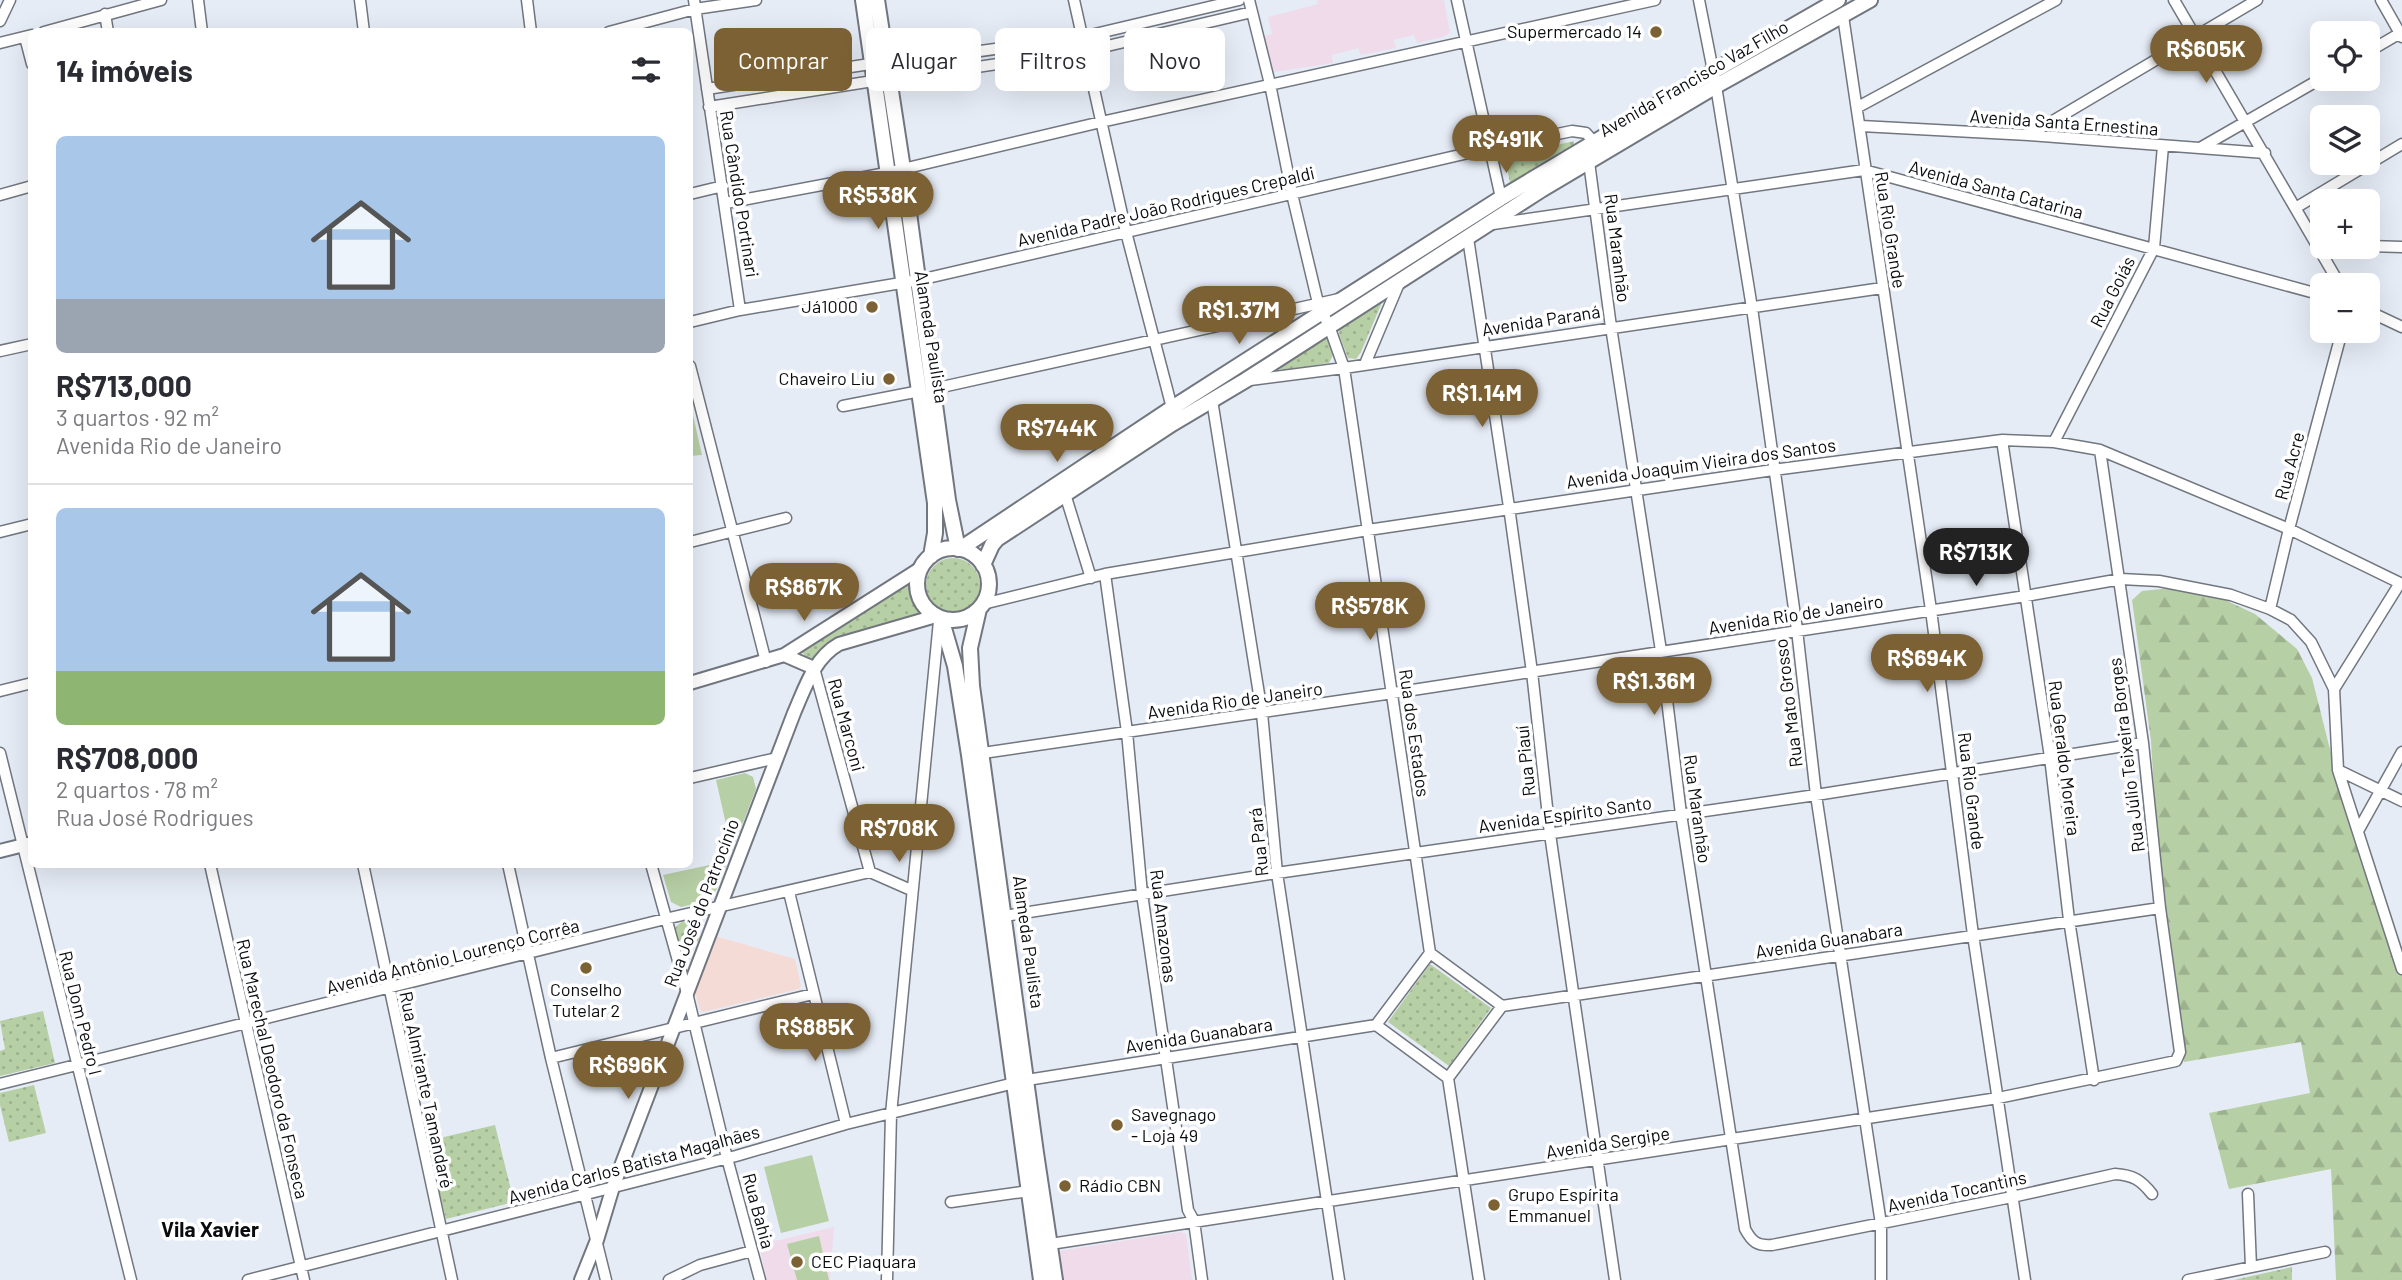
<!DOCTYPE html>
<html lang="pt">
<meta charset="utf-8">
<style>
body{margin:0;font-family:Barlow,sans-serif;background:#f7f7f7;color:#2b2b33;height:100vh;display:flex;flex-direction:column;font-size:26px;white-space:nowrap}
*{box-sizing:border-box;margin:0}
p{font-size:23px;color:#7c7c81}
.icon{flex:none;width:38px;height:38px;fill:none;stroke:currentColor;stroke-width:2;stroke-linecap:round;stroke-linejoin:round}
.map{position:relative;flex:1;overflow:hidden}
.drawer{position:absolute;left:28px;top:28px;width:665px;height:840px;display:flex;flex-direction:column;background:#fff;border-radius:10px;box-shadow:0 7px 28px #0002}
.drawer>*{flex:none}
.banner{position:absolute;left:714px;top:28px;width:665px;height:63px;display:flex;gap:14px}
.fabs{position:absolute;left:2310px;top:21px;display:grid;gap:14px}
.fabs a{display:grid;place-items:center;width:70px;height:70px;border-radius:10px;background:#fff;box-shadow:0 7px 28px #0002;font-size:35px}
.price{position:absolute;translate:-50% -60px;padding:0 16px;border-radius:24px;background:#7b6133;color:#fff;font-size:23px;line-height:46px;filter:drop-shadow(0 2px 4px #0008)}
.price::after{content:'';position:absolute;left:50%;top:42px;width:21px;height:16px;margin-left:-10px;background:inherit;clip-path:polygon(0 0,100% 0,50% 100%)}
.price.active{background:#222;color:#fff}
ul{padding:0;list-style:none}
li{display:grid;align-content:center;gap:14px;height:371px;padding:0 28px}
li+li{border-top:2px solid #e1e1e2}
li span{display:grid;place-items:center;height:217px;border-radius:10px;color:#555}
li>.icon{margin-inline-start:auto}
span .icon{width:126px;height:126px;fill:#fffc;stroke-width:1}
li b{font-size:30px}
h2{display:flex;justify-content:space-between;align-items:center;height:84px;padding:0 28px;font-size:30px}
.pill{padding:0 24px;border-radius:10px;background:#fff;box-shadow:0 7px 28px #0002;font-size:24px;line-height:63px}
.pill.active{background:#7b6133;color:#fff}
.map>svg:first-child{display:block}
.education{fill:#efdbea}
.medical{fill:#f5dbd6}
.grass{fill:url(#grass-dots)}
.forest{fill:url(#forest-firs)}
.garden{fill:#b7cfa5}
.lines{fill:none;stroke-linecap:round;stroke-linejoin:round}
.minor-casing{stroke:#71767f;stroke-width:13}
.tertiary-casing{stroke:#71767f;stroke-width:16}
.secondary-casing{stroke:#71767f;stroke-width:18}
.minor{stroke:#fff;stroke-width:10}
.tertiary{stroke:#fff;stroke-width:12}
.secondary{stroke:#fff;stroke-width:14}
.poi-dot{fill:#7b6133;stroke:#fff;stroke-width:2.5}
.labels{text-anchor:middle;stroke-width:7;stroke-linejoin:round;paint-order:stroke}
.poi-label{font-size:18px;fill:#0a0c0f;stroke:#fff;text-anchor:start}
.street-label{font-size:18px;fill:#0a0c0f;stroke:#fff}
.quarter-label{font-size:21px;font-weight:bold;fill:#0a0c0f;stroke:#fff}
</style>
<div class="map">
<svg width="2402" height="1280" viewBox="0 0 2402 1280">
<defs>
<pattern id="grass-dots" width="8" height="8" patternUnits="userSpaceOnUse" patternTransform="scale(1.75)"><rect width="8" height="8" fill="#b7cfa5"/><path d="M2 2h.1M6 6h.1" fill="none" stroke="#9cb18d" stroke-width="1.8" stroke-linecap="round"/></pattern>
<pattern id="forest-firs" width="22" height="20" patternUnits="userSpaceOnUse" patternTransform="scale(1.75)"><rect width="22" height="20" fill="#b7cfa5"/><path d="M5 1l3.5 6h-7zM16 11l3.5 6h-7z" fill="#9cb18d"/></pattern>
</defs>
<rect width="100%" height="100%" fill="#e6ecf6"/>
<path class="education" d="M1317 0H1444L1450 33 1443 37 1417 43 1414 35 1394 40 1396 48 1361 55 1358 48 1332 55 1333 63 1274 72 1264 36 1272 34 1268 17 1318 4Z
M834 1227 830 1280H767L759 1245Z
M1180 1232 1186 1234 1192 1280H1059L1056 1256 1059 1251Z"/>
<path class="medical" d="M715 936 795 959 801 986 799 989 703 1012 700 1010 695 992Z"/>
<path class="grass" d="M1574 141V145L1510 183 1505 157Z
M1383 300 1361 352 1356 359 1348 358 1339 334 1340 326Z
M1323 335 1327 337 1333 355 1329 363 1284 370 1277 368 1276 367Z
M926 585a27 27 0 1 1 54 0a27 27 0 1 1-54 0Z
M910 582 913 602 925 616 814 659 807 658 801 651Z
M674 934a13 13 0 1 1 26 0a13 13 0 1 1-26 0Z
M1430 964 1491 1008 1449 1066 1388 1022Z
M43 1011 55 1063 0 1076V1051L5 1049 0 1021Z
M34 1085 46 1133 9 1142 0 1105V1093Z
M495 1125 514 1202 446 1219 427 1141Z
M2292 1267V1280H2234Z"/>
<path class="forest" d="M2171 588 2225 600 2255 614 2297 649 2312 678 2335 769 2402 971V1280H2336L2331 1169 2229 1189 2209 1113 2310 1093 2301 1042 2184 1062 2161 907 2151 741 2132 600 2142 591Z"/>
<path class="garden" d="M690 402 702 455 690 456Z
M745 773 753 777 756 789 732 851 716 780Z
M728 861C714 895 719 899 681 907L671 902 663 875Z
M812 1155 829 1221 781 1233 764 1167Z
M819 1236 829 1280H797L787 1244Z"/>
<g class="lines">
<defs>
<path id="minor" d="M198 0 202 32
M360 0 364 32
M527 0 531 32
M694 0 740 310
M1074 0 1126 232 1172 408
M1249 0 1270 84 1292 194 1318 303 1329 326 1344 368 1430 953
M1457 0 1501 198
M1699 0 1716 86 1752 308 1797 630 1816 795 1881 1224V1280
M2174 0 2340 285
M2381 0 2402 37
M105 14 108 32
M1843 16 1931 610 1973 935 2025 1280
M0 21 10 0
M44 32 161 0
M609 32 695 9 756 0
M25 37 32 64
M0 43 32 35
M2368 52 2402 32
M886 64 1082 37 1239 0
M889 80 1086 51 1252 12
M707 89 870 64
M709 107 873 81
M1858 107 2056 0
M1861 126 2029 135 2265 153
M2029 135 2257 0
M2200 148 2322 78
M1589 162 1611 327 1661 651 1681 814 1745 1229C1752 1242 1757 1246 1772 1245L2012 1197 2115 1174C2133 1175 2141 1180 2152 1194
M690 194 723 186
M0 195 32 186
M726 203 886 173 1101 122 1655 0
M2297 207 2402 144
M1493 224 1864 170 2322 295
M1468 238 1509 507 1532 672 1550 834 1615 1280
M2368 246 2402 247
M2368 311 2402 327
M690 322 740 310 919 280 1490 148 1572 131 1586 133 1594 142
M0 351 32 344
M1365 364 1400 281
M690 366 766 662
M1250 380 1344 368 1882 288
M933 389 1339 299
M1212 400 1262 713 1277 873 1339 1280
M843 406 920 391
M2002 440 2050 757 2069 920 2094 1080
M2054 442 2154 248 2163 146
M1065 494 1091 578
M0 532 32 524
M690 542 786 518
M1105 574 1127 732 1142 894 1188 1210 1194 1221 1202 1280
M983 604 1105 574 1368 530 1773 470 2002 440 2054 442 2100 450 2289 529 2402 584
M2270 609 2289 529 2342 331
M814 668 870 872
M2334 689 2400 583
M0 691 32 683
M0 753 131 1280
M976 754 1393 693 2026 596 2121 579 2159 581 2231 595 2270 609 2291 620 2311 642 2334 689 2338 770 2402 969
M2338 770 2402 801
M690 778 777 758
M2358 831 2402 752
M210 864 304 1280
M363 864 452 1280
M508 864 551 1058 606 1280
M651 864 687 993 727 1158 760 1280
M789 892 846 1124
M998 917 1277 873 1816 795 2143 743
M1430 953 1502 1006 2160 908
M1376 1025 1448 1078 1502 1006
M551 1058 813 994
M1448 1078 1479 1280
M0 1084 665 919 870 872 911 890
M2248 1194 2251 1267
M951 1202 1029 1191
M1044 1245 1998 1098 2176 1061 2180 1052 2160 908 2143 743 2100 450
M248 1280 736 1156 846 1124 1027 1080 1376 1025 1430 953
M669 1280 700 1265 752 1251
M887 1280 891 1114 939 621
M2188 1280 2325 1252"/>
<path id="tertiary" d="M784 655 814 668
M690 683 784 655 921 568
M0 851 32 843
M581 1280 597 1240 613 1187 794 713C805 688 814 658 839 644L936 616"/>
<path id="secondary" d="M863 0 935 503V533L931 556
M877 0 903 169 948 500 958 549
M917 584a36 36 0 1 1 72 0a36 36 0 1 1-72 0Z
M960 549 1172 408 1501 198 1712 72 1838 0
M983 565 992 545 997 539 1172 424 1246 380 1541 190 1716 86 1870 0
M979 609 970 648 972 686 1036 1153 1055 1280
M941 618 955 666 969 755 1041 1280"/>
</defs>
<use href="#minor" class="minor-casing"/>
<use href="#tertiary" class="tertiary-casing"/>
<use href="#secondary" class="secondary-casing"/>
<use href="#minor" class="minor"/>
<use href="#tertiary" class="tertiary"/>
<use href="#secondary" class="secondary"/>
</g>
<g class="poi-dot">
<circle cx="1656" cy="32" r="7"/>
<circle cx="872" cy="307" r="7"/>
<circle cx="889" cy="379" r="7"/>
<circle cx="586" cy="968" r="7"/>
<circle cx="1117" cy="1125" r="7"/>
<circle cx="1065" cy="1186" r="7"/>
<circle cx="1494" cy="1205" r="7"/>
<circle cx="797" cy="1262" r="7"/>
</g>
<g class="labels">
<g class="poi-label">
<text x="1642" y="38" text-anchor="end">Supermercado 14</text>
<text x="858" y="313" text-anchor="end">Já1000</text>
<text x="875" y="385" text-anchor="end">Chaveiro Liu</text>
<text x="586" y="996" text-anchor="middle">Conselho<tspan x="586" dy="21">Tutelar 2</tspan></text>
<text x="1131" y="1121">Savegnago<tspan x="1131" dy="21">- Loja 49</tspan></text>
<text x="1079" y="1192">Rádio CBN</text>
<text x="1508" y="1201">Grupo Espírita<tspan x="1508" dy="21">Emmanuel</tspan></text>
<text x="811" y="1268">CEC Piaquara</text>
</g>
<g class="street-label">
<text transform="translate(1694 79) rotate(-30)" y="6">Avenida Francisco Vaz Filho</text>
<text transform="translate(2064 123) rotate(4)" y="6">Avenida Santa Ernestina</text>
<text transform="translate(1996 190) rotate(15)" y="6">Avenida Santa Catarina</text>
<text transform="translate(739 194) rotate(81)" y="6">Rua Cândido Portinari</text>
<text transform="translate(1166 207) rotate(-13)" y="6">Avenida Padre João Rodrigues Crepaldi</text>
<text transform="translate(1890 230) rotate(81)" y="6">Rua Rio Grande</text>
<text transform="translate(1617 248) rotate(83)" y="6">Rua Maranhão</text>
<text transform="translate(2113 292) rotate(-63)" y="6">Rua Goiás</text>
<text transform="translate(1541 321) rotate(-9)" y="6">Avenida Paraná</text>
<text transform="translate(931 337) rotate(81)" y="6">Alameda Paulista</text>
<text transform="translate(1701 464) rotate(-8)" y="6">Avenida Joaquim Vieira dos Santos</text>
<text transform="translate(2290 466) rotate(-75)" y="6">Rua Acre</text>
<text transform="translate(1796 615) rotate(-9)" y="6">Avenida Rio de Janeiro</text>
<text transform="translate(1235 701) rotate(-8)" y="6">Avenida Rio de Janeiro</text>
<text transform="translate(1789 703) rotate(-97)" y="6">Rua Mato Grosso</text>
<text transform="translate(846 725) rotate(75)" y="6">Rua Marconi</text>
<text transform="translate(1414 733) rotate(82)" y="6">Rua dos Estados</text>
<text transform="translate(2127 755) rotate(-97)" y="6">Rua Júlio Teixeira Borges</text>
<text transform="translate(2064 758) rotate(83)" y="6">Rua Geraldo Moreira</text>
<text transform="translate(1526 761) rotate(-96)" y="6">Rua Piauí</text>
<text transform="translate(1971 791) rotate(83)" y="6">Rua Rio Grande</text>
<text transform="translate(1697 809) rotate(82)" y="6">Rua Maranhão</text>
<text transform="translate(1565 815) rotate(-8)" y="6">Avenida Espírito Santo</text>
<text transform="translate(1259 842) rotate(-96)" y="6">Rua Pará</text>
<text transform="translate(702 903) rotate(-69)" y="6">Rua José do Patrocínio</text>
<text transform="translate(1163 926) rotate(83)" y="6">Rua Amazonas</text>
<text transform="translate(1829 941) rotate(-9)" y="6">Avenida Guanabara</text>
<text transform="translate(1028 942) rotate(82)" y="6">Alameda Paulista</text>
<text transform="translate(453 957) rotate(-14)" y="6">Avenida Antônio Lourenço Corrêa</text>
<text transform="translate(80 1013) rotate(76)" y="6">Rua Dom Pedro I</text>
<text transform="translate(1199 1036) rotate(-9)" y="6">Avenida Guanabara</text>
<text transform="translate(272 1069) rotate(77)" y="6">Rua Marechal Deodoro da Fonseca</text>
<text transform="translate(426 1090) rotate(78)" y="6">Rua Almirante Tamandaré</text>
<text transform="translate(1608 1143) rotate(-9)" y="6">Avenida Sergipe</text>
<text transform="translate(634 1165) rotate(-15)" y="6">Avenida Carlos Batista Magalhães</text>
<text transform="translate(1957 1192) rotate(-12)" y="6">Avenida Tocantins</text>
<text transform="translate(758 1211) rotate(75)" y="6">Rua Bahia</text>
</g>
<g class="quarter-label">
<text x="210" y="1237">Vila Xavier</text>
</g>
</g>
</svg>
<div class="fabs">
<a><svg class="icon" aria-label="locate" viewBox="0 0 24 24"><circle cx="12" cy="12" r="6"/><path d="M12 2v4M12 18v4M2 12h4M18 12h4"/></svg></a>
<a><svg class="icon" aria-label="layers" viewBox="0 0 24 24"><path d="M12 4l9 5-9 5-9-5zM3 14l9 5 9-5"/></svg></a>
<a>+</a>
<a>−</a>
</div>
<b class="price" style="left:2206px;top:85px">R$605K</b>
<b class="price" style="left:1506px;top:175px">R$491K</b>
<b class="price" style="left:878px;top:231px">R$538K</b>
<b class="price" style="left:1239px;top:346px">R$1.37M</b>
<b class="price" style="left:1482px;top:429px">R$1.14M</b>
<b class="price" style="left:1057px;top:464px">R$744K</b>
<b class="price active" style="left:1976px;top:588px">R$713K</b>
<b class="price" style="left:804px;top:623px">R$867K</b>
<b class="price" style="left:1370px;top:642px">R$578K</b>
<b class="price" style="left:1927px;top:694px">R$694K</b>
<b class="price" style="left:1654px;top:717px">R$1.36M</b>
<b class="price" style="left:899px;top:864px">R$708K</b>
<b class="price" style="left:815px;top:1063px">R$885K</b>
<b class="price" style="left:628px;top:1101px">R$696K</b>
<div class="banner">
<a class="pill active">Comprar</a>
<a class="pill">Alugar</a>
<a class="pill">Filtros</a>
<a class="pill">Novo</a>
</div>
<section class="drawer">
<h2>14 imóveis<svg class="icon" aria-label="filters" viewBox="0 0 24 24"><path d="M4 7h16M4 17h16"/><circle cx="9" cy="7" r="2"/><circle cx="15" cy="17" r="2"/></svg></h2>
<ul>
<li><span style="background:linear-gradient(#a9c7e8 75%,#9aa5b1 0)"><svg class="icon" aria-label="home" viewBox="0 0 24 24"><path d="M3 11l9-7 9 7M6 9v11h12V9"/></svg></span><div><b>R$713,000</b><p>3 quartos · 92 m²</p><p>Avenida Rio de Janeiro</p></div></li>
<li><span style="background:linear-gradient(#a9c7e8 75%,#8fb573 0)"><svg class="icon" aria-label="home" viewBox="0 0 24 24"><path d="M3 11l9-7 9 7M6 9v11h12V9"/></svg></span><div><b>R$708,000</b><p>2 quartos · 78 m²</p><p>Rua José Rodrigues</p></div></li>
</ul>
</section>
</div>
